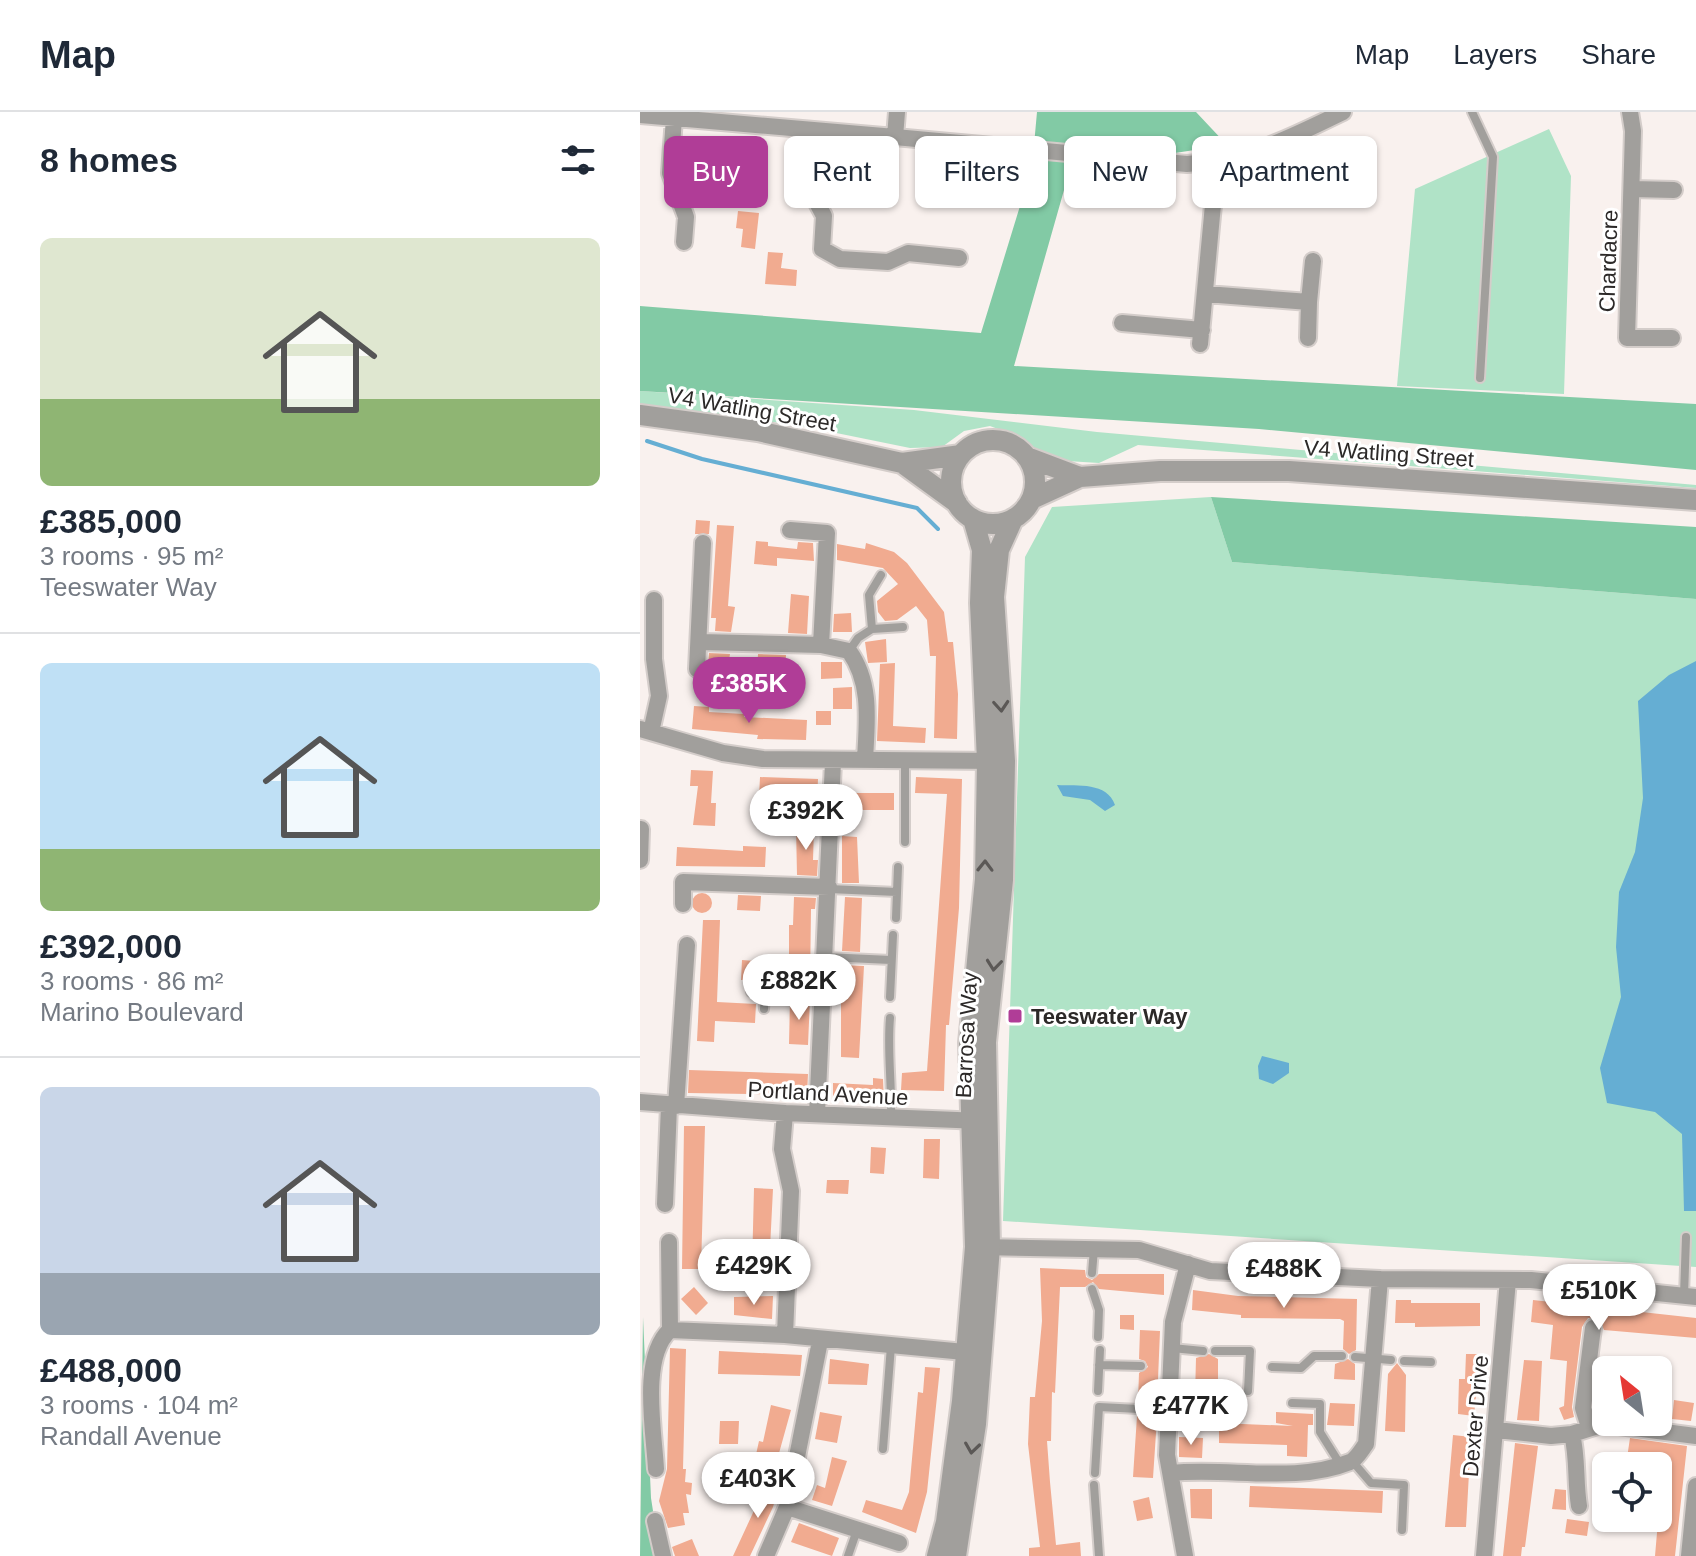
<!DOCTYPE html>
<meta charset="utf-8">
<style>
body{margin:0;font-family:Arial,sans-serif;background:#f2f2f3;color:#1f2937;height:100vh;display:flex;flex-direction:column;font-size:30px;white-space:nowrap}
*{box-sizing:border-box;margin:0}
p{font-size:26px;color:#747a83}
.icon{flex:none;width:44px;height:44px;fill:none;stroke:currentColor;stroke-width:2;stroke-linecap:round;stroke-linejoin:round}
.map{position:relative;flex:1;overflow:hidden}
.details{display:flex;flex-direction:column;background:#fff;width:640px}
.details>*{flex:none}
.banner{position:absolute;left:24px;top:24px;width:760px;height:72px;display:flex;gap:16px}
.needle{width:52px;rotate:330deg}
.buttons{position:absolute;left:952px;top:1244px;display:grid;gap:16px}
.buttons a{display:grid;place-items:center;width:80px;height:80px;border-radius:12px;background:#fff;box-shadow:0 2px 6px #0004;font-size:40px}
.price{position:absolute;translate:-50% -68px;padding:0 18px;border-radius:28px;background:#fff;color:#222;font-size:26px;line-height:52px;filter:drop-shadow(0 2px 4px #0008)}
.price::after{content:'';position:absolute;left:50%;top:48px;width:24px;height:18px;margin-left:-12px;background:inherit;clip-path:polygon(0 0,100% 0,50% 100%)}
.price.active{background:#b03d97;color:#fff}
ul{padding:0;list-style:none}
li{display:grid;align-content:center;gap:16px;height:424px;padding:0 40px}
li+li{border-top:2px solid #e0e1e3}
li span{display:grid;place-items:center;height:248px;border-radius:12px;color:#555}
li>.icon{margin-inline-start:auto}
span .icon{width:144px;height:144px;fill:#fffc;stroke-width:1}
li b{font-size:34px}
h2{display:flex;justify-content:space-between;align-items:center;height:96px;padding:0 40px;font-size:34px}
.tag{padding:0 28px;border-radius:12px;background:#fff;box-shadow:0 2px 6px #0004;font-size:28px;line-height:72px}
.tag.active{background:#b03d97;color:#fff}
header{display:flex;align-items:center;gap:48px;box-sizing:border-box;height:112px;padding:0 40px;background:#fff;border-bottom:2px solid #e0e1e3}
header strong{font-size:38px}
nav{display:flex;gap:44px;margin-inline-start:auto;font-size:28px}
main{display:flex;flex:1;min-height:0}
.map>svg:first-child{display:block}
.green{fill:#b0e3c7}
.forest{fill:#82caa5}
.water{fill:#65aed3}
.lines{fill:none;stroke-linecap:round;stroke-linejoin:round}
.stream{stroke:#65aed3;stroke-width:4}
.building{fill:#f1ab90}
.service-casing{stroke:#d4cdca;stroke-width:12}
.minor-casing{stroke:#d4cdca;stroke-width:20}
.tertiary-casing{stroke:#d4cdca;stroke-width:24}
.service{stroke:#a19f9c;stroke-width:8}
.minor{stroke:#a19f9c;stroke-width:16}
.tertiary{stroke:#a19f9c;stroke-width:20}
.oneway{stroke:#5b5856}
.poi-dot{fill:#b03d97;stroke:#fff;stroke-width:3}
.labels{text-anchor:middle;stroke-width:6;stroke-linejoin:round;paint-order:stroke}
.street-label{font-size:22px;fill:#2c2928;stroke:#fff}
.poi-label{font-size:22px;font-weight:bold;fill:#2c2928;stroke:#fff;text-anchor:start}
</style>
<header>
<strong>Map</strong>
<nav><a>Map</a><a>Layers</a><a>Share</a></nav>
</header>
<main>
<section class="details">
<h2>8 homes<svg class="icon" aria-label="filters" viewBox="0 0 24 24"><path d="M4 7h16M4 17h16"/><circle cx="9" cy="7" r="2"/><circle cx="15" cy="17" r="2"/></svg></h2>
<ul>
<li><span style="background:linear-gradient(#dfe7d0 65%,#8fb573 0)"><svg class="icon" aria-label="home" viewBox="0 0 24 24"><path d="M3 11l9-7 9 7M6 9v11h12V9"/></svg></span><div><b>£385,000</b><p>3 rooms · 95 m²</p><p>Teeswater Way</p></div></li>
<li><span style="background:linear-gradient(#bfe0f5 75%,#8fb573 0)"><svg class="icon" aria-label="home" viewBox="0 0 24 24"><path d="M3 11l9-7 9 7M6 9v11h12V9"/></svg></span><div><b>£392,000</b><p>3 rooms · 86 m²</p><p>Marino Boulevard</p></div></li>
<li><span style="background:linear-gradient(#c9d6e8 75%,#9aa5b1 0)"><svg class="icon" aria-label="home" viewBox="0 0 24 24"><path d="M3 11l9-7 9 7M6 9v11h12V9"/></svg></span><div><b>£488,000</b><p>3 rooms · 104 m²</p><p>Randall Avenue</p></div></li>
</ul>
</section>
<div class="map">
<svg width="1056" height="1444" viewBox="0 0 1056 1444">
<rect width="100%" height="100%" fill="#f9f1ee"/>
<path class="green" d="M909 17 931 64 924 282 757 274 775 77Z
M0 279 274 298 457 320 1056 373V376L498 333 459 351 411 348 379 325 350 314 324 319 302 335 270 336 162 314 0 292Z
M571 385 592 450 1056 487V1155L363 1109 385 445 412 395Z"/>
<path class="forest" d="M397 0H556L587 33 535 41 457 31 430 57 374 254 1056 292V358L619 317 0 279V194L341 221 392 55Z
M571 385 1056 415V487L592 450Z
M3 1205 11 1386 20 1444H0Z"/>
<path class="water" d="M1056 549V1099H1044L1042 1022 1015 1000 967 991 960 956 981 885 976 835 979 780 995 740 1003 686 998 589 1029 563Z
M417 673C438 674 467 670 475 693L465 699 450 688 423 684Z
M622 944 649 951V961L633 972 619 967 618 954Z"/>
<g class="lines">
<path class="stream" d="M7 329 62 347 277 396 298 417"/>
</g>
<path class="building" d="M98 99 119 101 115 137 101 135 103 117 96 116Z
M128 140 143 141 141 156 157 158 156 174 125 172Z
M56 408 70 409 69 422H55Z
M77 413 94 414 88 494 95 495 91 520 75 519 76 506H71Z
M116 429 128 430V434L157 437 158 430 173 431 174 449 137 446V454L114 452Z
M226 431 254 440 267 451 304 500 308 530H313L318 582 317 627 294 626 296 544H290L287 508 276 494 257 508 245 509 238 500 237 489 258 472 243 456 197 448V432L225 437Z
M151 482 169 484 167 522 148 521Z
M211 501 212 520H193L194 502Z
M246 527 247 550 228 551 225 530Z
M69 541 90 542 88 555 68 553Z
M118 542 146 543 145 563 117 561Z
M181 550H202V566L181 567Z
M255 551 253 614 286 616 285 631 237 629 240 552Z
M212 575V597H193V576Z
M54 594 69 595V600L104 602V605L167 608 166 628 117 627 118 623 52 617Z
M176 599H191V613H176Z
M51 658 73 659 71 691H76L75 714 53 713 58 674H50Z
M120 665 178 667 177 689 119 685Z
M276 665 322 667 319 796 309 913H306L304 979 261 978 262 961 287 959 307 682 275 681Z
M206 681H254V698H205Z
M156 715 174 716 173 748H178L177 764 157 763Z
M202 724 217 725 219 771H202Z
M103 734 126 735 125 755 36 754 37 735 103 739Z
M52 791a10 10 0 1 1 20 0a10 10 0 1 1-20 0Z
M98 783 121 784 120 799 97 798Z
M154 785 176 786 175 797H171L170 873H151L149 869V813H153Z
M205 785 222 786 220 840 202 839Z
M63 808H80L77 890 116 892 115 911 75 909 74 930 57 929Z
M102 848 127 850 126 869 101 868Z
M201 853 224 854 219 946 201 945Z
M150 887H170L168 933 149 932Z
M49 958 168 962 167 983 48 981Z
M233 966 243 967 244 990 193 987V971L233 973Z
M44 1014H65L61 1157H42Z
M284 1027H300L299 1067 283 1066Z
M231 1035 246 1036 244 1062 230 1061Z
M187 1068H209L208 1082 186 1081Z
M114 1076 133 1077 129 1156H112Z
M400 1156 445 1158 446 1165 452 1168 459 1162H524V1183L459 1177 453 1170 445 1175H420L415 1281 412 1280 411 1329H407L410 1370 416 1433 440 1430 441 1444H389V1436L400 1435 388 1332 390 1285H395L402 1209Z
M54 1175 68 1191 56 1203 41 1187Z
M553 1178 598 1184 717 1187 716 1238 709 1242 703 1237 704 1209 700 1207 601 1206V1203L552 1198Z
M133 1184 132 1207 94 1203V1185Z
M756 1188H771V1191H840V1214L775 1215V1211H755Z
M893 1188 1056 1206V1226L964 1218 959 1207 948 1206 942 1215 932 1295 934 1305 924 1308 919 1296 924 1294 927 1249 910 1247 913 1213 891 1210Z
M480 1203H494V1218L480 1217Z
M500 1218 520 1219 517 1291 510 1292 506 1298 509 1304 517 1306 513 1366 493 1365 497 1304 506 1298 498 1289 499 1261 508 1255 505 1249 499 1247Z
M30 1236 46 1237 43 1357H46L45 1370 52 1371 51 1383 46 1382 49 1401H43L45 1413 28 1416 19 1389 27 1357Z
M79 1239 162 1243 160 1264 78 1262Z
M569 1242 578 1247V1301H563V1284H555L556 1246Z
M826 1242H840L834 1304 818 1302 819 1267H825Z
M190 1247 229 1252 227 1273 188 1272Z
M708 1247 715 1252V1268L694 1267 695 1252Z
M884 1248 902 1249 899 1309 877 1308Z
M757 1251 766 1263 765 1320 745 1319 748 1262Z
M285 1255 300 1256 287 1380 276 1421 222 1400 226 1388 262 1398 269 1380 278 1280 283 1281Z
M957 1277 966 1278V1297L955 1296Z
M1034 1288 1054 1291 1051 1309 1032 1307Z
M690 1291 715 1292 714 1314 687 1313Z
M131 1293 151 1298 136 1352 115 1347 119 1329 123 1330Z
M180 1300 202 1304 197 1331 175 1327Z
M636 1300 673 1302V1313H668L667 1345 647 1344V1333L579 1331V1311L653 1314 636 1311Z
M80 1309H99L98 1332H79Z
M813 1323 831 1325 826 1415H805Z
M539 1325 563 1326 562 1346 539 1345Z
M990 1326 1047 1334 1035 1444H1015L1023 1351 987 1346Z
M875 1331 898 1334 885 1435H882L881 1444H863Z
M192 1345 207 1349 192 1394 172 1388 177 1373 185 1376Z
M75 1357 95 1363 88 1384 68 1378Z
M959 1368 966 1369V1412L953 1410Z
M122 1369 139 1374 133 1395 110 1444H93L118 1390Z
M610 1374 743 1379 742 1401 609 1395Z
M550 1377H572V1407L551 1406Z
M915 1377 926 1378V1398L912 1397Z
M509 1385 513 1406 497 1409 493 1389Z
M927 1407 949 1410 947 1424 925 1421Z
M159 1411 199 1426 192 1444 151 1430Z
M52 1427 59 1444H35L32 1435Z"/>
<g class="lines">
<defs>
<path id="service" d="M832 0 853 45 840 266
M241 463 229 483 232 517 263 515
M209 539 218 526 232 517
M265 730V649
M189 777 257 780
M256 806 258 755
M185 845 251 848
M111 880H183
M250 885 253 823
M124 897 125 882
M250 906C247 939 252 971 251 1005
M452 1161 454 1137
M452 1177 459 1198 458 1225
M1044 1184 1046 1125
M532 1236 563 1239
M575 1239H610L608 1279
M715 1245 751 1248
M764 1249 791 1250
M459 1253 501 1254
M632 1255 661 1256 674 1244H702
M458 1279 460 1238
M652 1291 680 1292V1320L700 1352
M513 1298 528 1300
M243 1337 251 1234
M713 1350 731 1371 764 1373 762 1418
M455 1361 459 1295 499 1297
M454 1373 459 1444
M208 1444 217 1418"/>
<path id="minor" d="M257 0 255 25 547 52C605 49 652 25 703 0
M990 0 993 19 987 226H1032
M0 3 255 25
M34 6 30 61 46 105 44 130
M169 18 167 72 184 104 182 137 200 147 248 150 268 141 319 146
M992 77 1034 78
M566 182 669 190 668 226
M669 190 673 149
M482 211 562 218
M560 232 577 50
M150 418 187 421 181 533
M60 530 181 533 209 539C232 571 227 610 225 647
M57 557 63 431
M0 617 83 641 123 647 359 649
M11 620 19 584 14 547V488
M0 748 1 717
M43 792V770L189 775
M0 990 145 1001 341 1009
M36 994 47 833
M177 1002 193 650
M25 1092 29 994
M340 1135 499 1138 570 1159 740 1167 891 1168 1056 1185
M30 1218 145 1223 335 1241
M145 1223 151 1079 142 1037 145 1001
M949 1315 943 1296 953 1216
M857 1318 911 1324 932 1322 964 1312 1056 1324
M932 1322C938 1347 935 1369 939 1394
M16 1357C14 1319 0 1245 30 1218L29 1130
M531 1361C589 1355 655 1372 710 1350 717 1347 722 1337 726 1332L740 1167
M147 1395 259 1431
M15 1409 23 1444
M126 1444 147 1395 180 1229
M545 1444 527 1343 533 1210 548 1152
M844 1444 868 1168
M1049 1444 1056 1374"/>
<path id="tertiary" d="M0 303 118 319 262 351 321 343
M311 370a42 42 0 1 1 84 0a42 42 0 1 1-84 0Z
M387 345 440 365
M262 351 317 391
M392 387 440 365 520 359H649L1056 388
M297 1444 306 1410 322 1289 335 1135 329 931 345 767 347 649 340 491 342 438 333 407
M316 1444 336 1312 350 1135 346 930 363 768 365 649 354 485 359 438 373 407"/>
</defs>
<use href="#service" class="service-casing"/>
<use href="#minor" class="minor-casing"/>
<use href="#tertiary" class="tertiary-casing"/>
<use href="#service" class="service"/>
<use href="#minor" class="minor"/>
<use href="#tertiary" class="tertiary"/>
</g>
<defs><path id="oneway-chevron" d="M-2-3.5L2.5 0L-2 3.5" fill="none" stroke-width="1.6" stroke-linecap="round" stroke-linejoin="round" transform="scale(2)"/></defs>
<g class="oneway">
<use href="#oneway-chevron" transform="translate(361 594) rotate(86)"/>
<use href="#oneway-chevron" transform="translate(345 754) rotate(-89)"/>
<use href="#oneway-chevron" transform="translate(354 853) rotate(96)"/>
<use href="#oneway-chevron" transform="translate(332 1336) rotate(98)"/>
</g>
<rect class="poi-dot" x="367" y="896" width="16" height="16" rx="4"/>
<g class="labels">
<g class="street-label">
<text transform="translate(968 149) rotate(-88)" y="8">Chardacre</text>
<text transform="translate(112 297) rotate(10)" y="8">V4 Watling Street</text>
<text transform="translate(749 341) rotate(4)" y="8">V4 Watling Street</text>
<text transform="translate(326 923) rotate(-87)" y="8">Barrosa Way</text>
<text transform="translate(188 981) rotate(3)" y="8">Portland Avenue</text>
<text transform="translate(835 1304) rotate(-85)" y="8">Dexter Drive</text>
</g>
<g class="poi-label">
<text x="391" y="912">Teeswater Way</text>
</g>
</g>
</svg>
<div class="buttons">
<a><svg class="needle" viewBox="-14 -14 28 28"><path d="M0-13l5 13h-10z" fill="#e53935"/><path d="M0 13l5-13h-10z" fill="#747a83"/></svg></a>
<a><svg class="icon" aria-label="locate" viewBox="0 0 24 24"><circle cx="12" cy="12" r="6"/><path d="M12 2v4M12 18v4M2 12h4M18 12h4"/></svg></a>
</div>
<b class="price active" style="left:109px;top:613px">£385K</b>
<b class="price" style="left:166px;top:740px">£392K</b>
<b class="price" style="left:159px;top:910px">£882K</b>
<b class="price" style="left:114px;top:1195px">£429K</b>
<b class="price" style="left:644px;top:1198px">£488K</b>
<b class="price" style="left:959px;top:1220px">£510K</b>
<b class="price" style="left:551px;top:1335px">£477K</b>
<b class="price" style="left:118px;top:1408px">£403K</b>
<div class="banner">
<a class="tag active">Buy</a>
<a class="tag">Rent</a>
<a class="tag">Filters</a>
<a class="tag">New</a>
<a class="tag">Apartment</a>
</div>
</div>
</main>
